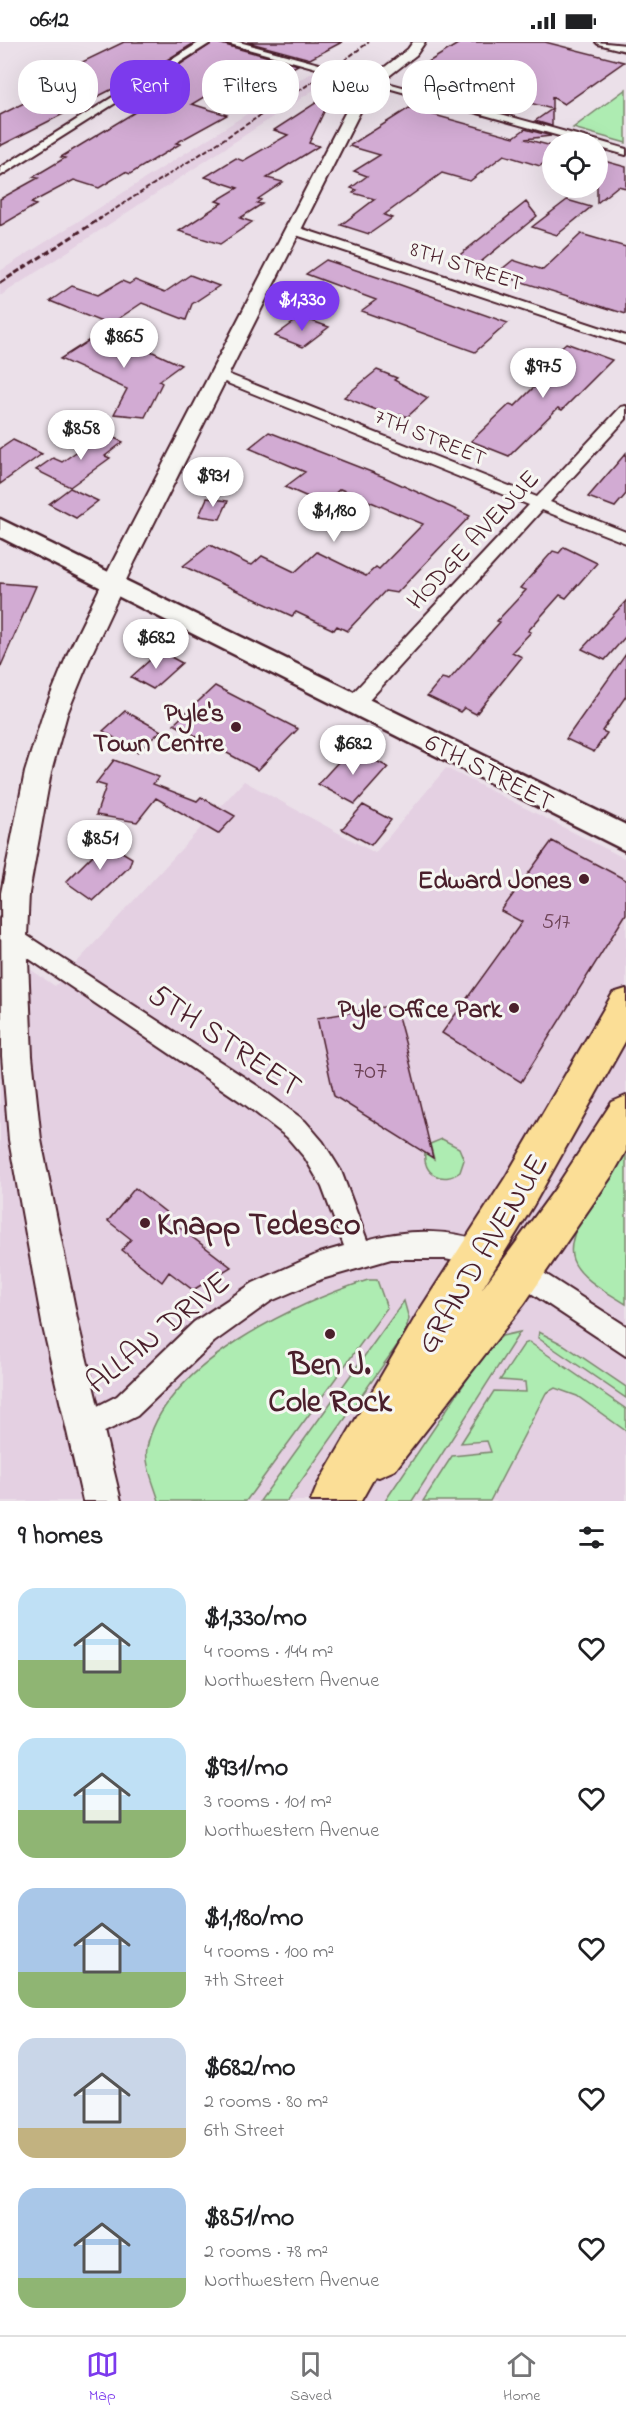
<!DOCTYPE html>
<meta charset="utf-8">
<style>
body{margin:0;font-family:"Indie Flower",sans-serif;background:#f6f6f6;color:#202124;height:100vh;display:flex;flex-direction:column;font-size:22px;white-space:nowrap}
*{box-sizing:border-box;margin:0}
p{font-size:20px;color:#757577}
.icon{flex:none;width:33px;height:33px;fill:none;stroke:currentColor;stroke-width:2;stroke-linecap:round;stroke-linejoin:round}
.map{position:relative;height:1459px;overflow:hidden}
.side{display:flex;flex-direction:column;background:#fff;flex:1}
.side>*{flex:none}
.hud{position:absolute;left:18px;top:18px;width:591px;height:54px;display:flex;gap:12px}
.tools{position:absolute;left:542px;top:90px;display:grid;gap:12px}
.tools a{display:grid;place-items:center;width:66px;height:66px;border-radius:50%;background:#fff;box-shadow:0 6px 24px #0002;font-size:30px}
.price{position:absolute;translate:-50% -51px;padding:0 14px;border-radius:21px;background:#fff;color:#222;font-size:20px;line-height:39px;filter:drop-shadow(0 2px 3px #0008)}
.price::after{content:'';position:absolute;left:50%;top:36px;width:18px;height:14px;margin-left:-9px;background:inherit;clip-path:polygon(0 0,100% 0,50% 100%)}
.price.on{background:#7c3aed;color:#fff}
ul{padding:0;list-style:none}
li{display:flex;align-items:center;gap:18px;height:150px;padding:0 18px}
li span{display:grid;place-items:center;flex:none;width:168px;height:120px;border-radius:18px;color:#555}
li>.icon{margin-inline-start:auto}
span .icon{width:72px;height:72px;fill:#fffc;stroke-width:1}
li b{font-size:26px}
h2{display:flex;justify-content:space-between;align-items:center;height:72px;padding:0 18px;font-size:26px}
.pill{padding:0 21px;border-radius:24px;background:#fff;box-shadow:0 6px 24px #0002;font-size:21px;line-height:54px}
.pill.on{background:#7c3aed;color:#fff}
.status{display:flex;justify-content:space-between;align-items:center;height:42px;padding:0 30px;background:#fff;direction:ltr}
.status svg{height:16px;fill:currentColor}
.dock{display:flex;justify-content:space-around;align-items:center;height:84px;border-top:2px solid #e0e0e0;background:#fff;font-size:16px;color:#757577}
.dock a{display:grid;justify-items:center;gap:3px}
.dock .on{color:#7c3aed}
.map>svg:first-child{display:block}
.built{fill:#e4d0e2}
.green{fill:#aeecb2;stroke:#7c866e;stroke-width:1.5}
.building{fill:#d2abd3;stroke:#4a1f2b;stroke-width:1.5}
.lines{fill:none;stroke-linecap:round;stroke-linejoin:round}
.minor-casing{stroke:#4a1f2b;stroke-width:4}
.tertiary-casing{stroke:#4a1f2b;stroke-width:4}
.secondary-casing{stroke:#4a1f2b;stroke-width:5}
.primary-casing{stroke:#4a1f2b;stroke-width:4}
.minor{fill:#f6f6f2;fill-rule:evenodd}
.tertiary{fill:#f6f6f2;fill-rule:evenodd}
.secondary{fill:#f6f6f2;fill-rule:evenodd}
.primary{fill:#fbde96;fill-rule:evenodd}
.rail-far1{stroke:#4a1f2b;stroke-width:2;stroke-dasharray:5 2;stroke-linecap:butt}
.rail{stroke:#4a1f2b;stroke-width:3;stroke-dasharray:6 3;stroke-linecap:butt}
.poi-dot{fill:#4a1f2b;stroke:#f6f6f2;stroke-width:2}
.labels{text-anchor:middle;stroke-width:6;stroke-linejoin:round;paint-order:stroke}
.far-street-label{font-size:22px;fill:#4a1f2b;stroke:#f6f6f2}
.number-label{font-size:22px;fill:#6c4255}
.street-label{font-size:26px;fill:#4a1f2b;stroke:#f6f6f2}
.poi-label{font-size:26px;font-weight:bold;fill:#4a1f2b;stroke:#f6f6f2;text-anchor:end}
.near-number-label{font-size:27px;fill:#6c4255}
.near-street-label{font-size:32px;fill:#4a1f2b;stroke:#f6f6f2}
.near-poi-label{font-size:32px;font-weight:bold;fill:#4a1f2b;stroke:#f6f6f2;text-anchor:start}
</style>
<div class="status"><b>06:12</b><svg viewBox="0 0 49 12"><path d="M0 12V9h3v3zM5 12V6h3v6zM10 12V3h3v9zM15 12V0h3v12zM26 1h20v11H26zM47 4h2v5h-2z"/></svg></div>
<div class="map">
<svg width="626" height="1459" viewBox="0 0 626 1459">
<rect width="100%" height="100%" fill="#ebe0e9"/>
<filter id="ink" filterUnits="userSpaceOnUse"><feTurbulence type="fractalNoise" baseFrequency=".0167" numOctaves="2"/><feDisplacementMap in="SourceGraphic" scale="12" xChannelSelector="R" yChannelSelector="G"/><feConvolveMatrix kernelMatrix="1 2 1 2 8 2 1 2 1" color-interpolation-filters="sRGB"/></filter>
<g filter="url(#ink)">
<path class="built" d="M316 28 335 34 0 254V229Z
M446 726 626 817V1459H0V907L55 944 244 739 375 811Z"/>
<path class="green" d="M626 47V101L573 86Z
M442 1097 459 1106 464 1118 460 1130C443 1143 422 1132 425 1111L434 1117 430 1102Z
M626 1108V1262C609 1251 581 1238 573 1218 562 1189 610 1132 626 1108Z
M368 1238H377L387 1266 246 1459H159C155 1445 144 1421 147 1406 163 1323 296 1261 368 1238Z
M404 1259 409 1277 403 1295 287 1459H260Z
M520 1290 412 1459H385L484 1312 502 1294Z
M539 1290 564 1303 626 1345V1356L538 1296Z
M529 1300 626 1367V1389L577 1354 555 1346 546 1351 490 1459H423L452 1414 491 1410 487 1399 461 1401 494 1349 526 1350 525 1340 500 1338 524 1302Z"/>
<path class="building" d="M124 0H196L154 26 0 104V73L74 36 71 35 88 27 76 23Z
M214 0 298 23 278 34 260 29 252 33 244 31 192 62 227 73 176 101 180 102 130 132 125 130 99 146 74 138 31 161 36 163 0 184V157L38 136 33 135 65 116 61 115 178 44 170 29Z
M247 0H342L310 17Z
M461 0H545L624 20 564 62 552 55V84L535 79 552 67 479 47 487 42 420 25Z
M334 49 309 101 319 104 267 136 283 140 258 157 261 158 257 161 262 162 240 176 252 180 220 202 179 189 222 161 216 159 238 146 205 135 236 116 243 119 288 93 274 88Z
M409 66 514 95 525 87 551 94 525 97 552 104V114L540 124 504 113 470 139 442 131 384 173 392 176 369 192 341 183 375 157 353 151 357 148 351 146 367 134 354 129 380 113 349 104Z
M597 117 626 125V146L618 144 597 161Z
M567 158 591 165 557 193 532 185Z
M526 160 537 174 477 223 456 216Z
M581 192 626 205V272L496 232 513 218 543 228Z
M326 218 395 241 508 281 475 310 361 269 376 258 306 232Z
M190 233 219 244 192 262 186 278 142 261 109 283 50 259 72 244 98 253 122 239 129 242 135 238 165 250Z
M301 275 329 285 303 305 275 294Z
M105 288 181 323 159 339 162 341 145 375 114 372 127 347 60 317Z
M566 301 612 318 562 368 558 366 509 414 471 399 510 362 515 364 560 319 550 315Z
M377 328 397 336 394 338 428 356 407 375 401 372 396 376 344 355Z
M269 390 384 435 470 474 397 551 385 549 347 589 337 584 334 588 296 570 292 574 183 524 210 503 248 522 252 523 262 514 295 530 317 510 366 534 376 525 379 527 423 482 340 447 324 462 285 445 305 430 249 406Z
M103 391 123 400 105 414 110 416 70 445 36 428 53 416 62 420Z
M13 398 42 412 0 442V407Z
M626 411V452L615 465 588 455Z
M70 446 98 459 76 476 49 462Z
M207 456 228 459 220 477 199 474Z
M564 505 597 521 566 556 560 553 528 589 531 590 512 610 522 615 476 672 464 666 460 670 427 654 442 636 449 638 500 580 497 579 526 548 520 546 553 509 559 511Z
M0 541 36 544 0 626Z
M626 559V594L605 618 582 607Z
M160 609 182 621 153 647 131 635Z
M626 612V654L602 689 607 691 594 710 566 697Z
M215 644 298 687 258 728 174 682Z
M125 669 161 689 137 710 103 689Z
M351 706 388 725 355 762 318 742Z
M114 718 159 735 153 742 197 759 201 755 235 774 218 792 156 756 137 780 96 773 106 744 96 741Z
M363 763 391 778 371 803 342 787Z
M552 799 626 838V872L521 1040 442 991 522 880 501 869Z
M106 800 132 816 129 825 93 859 66 840Z
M395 963 405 1000 433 1116 334 1054 317 976Z
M135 1146 168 1172 166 1175 231 1225 193 1248 169 1230 162 1240 122 1208 131 1197 108 1179Z"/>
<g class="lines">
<defs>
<path id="minor" d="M200 0H212L0 134V126Z
M223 0H239L595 98 626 107V113L597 105V100H581Z
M596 0 626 3V9L598 2Z
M294 184 626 294V302L290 191V185Z
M220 329 537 455 621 365 626 364V377L550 460 626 490V501L542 468 362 666H348L346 661 348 656 529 463 215 336 213 333Z
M0 876 259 1045 305 1079 323 1100 341 1129 367 1198C405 1187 452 1186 489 1202L493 1211 489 1220 480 1224 445 1217H391L322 1237 271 1259 214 1300 137 1374 84 1400 74 1396 70 1386 74 1376 117 1354 194 1280 253 1241 320 1211 344 1204 322 1145 305 1116 287 1095 243 1061 0 897Z
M522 1217 626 1284V1314L513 1239 509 1230 513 1221Z"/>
<path id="tertiary" d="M413 0H425L416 13 371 48 135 519 92 611 67 672 51 730 29 851 27 894 32 1014 41 1098 78 1281 121 1459H83L42 1281 9 1098 2 1014 1 851 25 730 43 672 68 611 113 519 358 46 408 7Z"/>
<path id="secondary" d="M0 477 626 783V809L0 495Z"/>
<path id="primary" d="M626 947V998L533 1164 482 1247 555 1147 612 1060 626 1054V1109L613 1132 524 1262 395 1428 379 1435 375 1434 361 1459H311L318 1442 419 1269 505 1136 613 951Z"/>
</defs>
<use href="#minor" class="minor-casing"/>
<use href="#tertiary" class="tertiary-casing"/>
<use href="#secondary" class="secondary-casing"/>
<use href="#primary" class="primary-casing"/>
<use href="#minor" class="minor"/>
<use href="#tertiary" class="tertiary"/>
<use href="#secondary" class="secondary"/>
<use href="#primary" class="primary"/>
<path class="rail-far1" d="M98 178 331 28 369 0"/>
<path class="rail" d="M0 241 101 176"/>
</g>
</g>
<g class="poi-dot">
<circle cx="236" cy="685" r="6"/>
<circle cx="584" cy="837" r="6"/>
<circle cx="514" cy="966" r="6"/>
<circle cx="145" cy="1181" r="6"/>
<circle cx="330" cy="1292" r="6"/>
</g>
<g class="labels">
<g class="far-street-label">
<text transform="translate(467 223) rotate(18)" y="8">8TH STREET</text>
<text transform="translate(431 394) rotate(22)" y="8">7TH STREET</text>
</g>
<g class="number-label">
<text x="556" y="886">517</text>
</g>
<g class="street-label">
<text transform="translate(472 497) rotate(-47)" y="9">HODGE AVENUE</text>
<text transform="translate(490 729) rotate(27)" y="9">6TH STREET</text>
</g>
<g class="poi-label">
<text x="224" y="679">Pyle's<tspan x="224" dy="30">Town Centre</tspan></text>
<text x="572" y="846">Edward Jones</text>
<text x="502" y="975">Pyle Office Park</text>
</g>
<g class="near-number-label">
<text x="370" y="1036">707</text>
</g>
<g class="near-street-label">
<text transform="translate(226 997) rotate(34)" y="11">5TH STREET</text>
<text transform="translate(481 1211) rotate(-59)" y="11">GRAND AVENUE</text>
<text transform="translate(157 1289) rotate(-39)" y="11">ALLAN DRIVE</text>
</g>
<g class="near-poi-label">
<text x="157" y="1192">Knapp Tedesco</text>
<text x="330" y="1332" text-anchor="middle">Ben J.<tspan x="330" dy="37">Cole Rock</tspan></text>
</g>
</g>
</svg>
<div class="tools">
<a><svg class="icon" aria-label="locate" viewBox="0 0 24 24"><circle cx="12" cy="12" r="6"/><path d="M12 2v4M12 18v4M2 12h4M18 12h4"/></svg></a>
</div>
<b class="price on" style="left:302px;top:290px">$1,330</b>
<b class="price" style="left:124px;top:327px">$865</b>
<b class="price" style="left:543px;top:357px">$975</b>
<b class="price" style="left:81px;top:419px">$858</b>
<b class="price" style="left:213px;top:466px">$931</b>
<b class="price" style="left:334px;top:501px">$1,180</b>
<b class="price" style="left:156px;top:628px">$682</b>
<b class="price" style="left:353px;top:734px">$682</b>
<b class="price" style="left:100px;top:829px">$851</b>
<div class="hud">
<a class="pill">Buy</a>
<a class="pill on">Rent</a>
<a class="pill">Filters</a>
<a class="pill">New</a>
<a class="pill">Apartment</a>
</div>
</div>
<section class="side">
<h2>9 homes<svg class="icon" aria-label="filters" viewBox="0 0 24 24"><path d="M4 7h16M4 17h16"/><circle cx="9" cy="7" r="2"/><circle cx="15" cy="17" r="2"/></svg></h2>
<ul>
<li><span style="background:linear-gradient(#bfe0f5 60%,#8fb573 0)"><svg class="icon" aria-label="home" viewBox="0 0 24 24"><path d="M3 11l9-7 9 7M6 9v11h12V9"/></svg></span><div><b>$1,330/mo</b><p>4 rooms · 144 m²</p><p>Northwestern Avenue</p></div><svg class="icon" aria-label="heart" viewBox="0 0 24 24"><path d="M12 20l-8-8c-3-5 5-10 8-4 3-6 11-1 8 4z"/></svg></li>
<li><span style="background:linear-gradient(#bfe0f5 60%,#8fb573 0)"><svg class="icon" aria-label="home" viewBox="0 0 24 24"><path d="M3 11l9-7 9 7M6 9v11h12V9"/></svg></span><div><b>$931/mo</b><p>3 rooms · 101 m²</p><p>Northwestern Avenue</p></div><svg class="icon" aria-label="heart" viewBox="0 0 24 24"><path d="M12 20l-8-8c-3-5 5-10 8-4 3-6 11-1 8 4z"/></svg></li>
<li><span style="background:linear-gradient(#a9c7e8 70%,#8fb573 0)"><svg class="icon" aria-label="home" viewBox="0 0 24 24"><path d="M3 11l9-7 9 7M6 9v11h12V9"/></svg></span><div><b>$1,180/mo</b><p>4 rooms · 100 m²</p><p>7th Street</p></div><svg class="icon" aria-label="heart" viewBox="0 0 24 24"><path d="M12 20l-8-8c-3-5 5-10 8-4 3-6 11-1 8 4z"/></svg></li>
<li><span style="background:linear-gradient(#c9d6e8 75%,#c2b280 0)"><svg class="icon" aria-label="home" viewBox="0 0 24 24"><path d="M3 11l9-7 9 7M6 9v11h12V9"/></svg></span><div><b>$682/mo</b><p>2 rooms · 80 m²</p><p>6th Street</p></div><svg class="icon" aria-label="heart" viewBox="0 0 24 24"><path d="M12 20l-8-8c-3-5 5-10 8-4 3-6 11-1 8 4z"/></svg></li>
<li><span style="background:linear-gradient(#a9c7e8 75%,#8fb573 0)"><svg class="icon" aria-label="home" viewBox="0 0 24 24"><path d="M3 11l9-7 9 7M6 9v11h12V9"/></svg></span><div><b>$851/mo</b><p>2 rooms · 78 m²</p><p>Northwestern Avenue</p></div><svg class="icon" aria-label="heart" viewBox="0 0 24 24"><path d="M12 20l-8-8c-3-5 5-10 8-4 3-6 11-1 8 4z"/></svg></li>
</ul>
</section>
<nav class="dock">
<a class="on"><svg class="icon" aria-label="map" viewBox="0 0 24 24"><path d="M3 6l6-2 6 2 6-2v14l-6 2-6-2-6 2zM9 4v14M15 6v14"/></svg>Map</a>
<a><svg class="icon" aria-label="saved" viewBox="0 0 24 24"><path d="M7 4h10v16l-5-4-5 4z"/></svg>Saved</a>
<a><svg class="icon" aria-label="home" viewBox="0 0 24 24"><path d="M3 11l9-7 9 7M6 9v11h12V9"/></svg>Home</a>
</nav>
